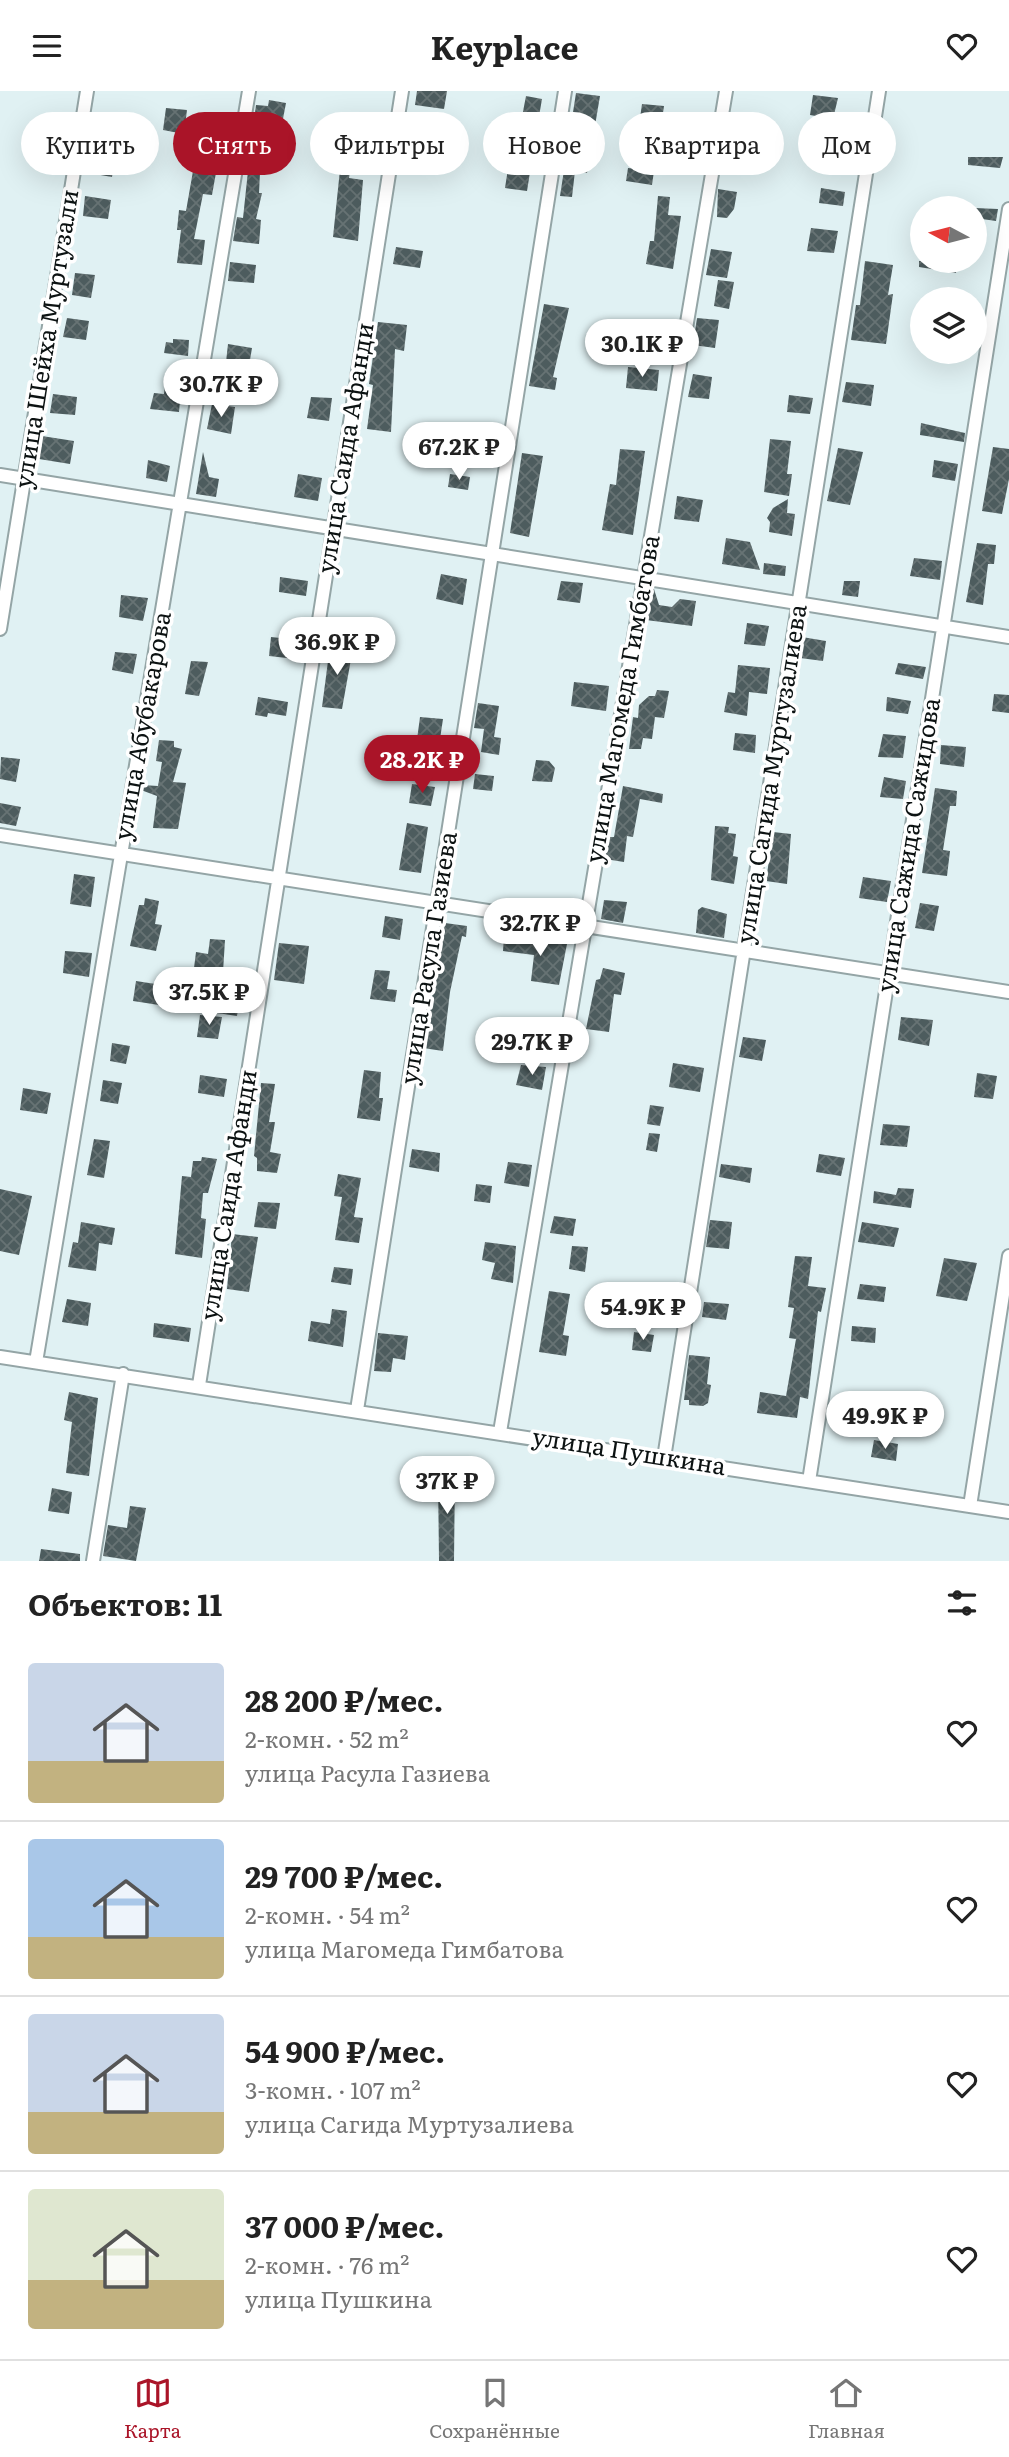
<!DOCTYPE html>
<html lang="ru">
<meta charset="utf-8">
<style>
body{margin:0;font-family:Literata,serif;background:#f6f6f6;color:#222;height:100vh;display:flex;flex-direction:column;font-size:26px;white-space:nowrap}
*{box-sizing:border-box;margin:0}
p{font-size:23px;color:#767676}
.icon{flex:none;width:38px;height:38px;fill:none;stroke:currentColor;stroke-width:2;stroke-linecap:round;stroke-linejoin:round}
.map{position:relative;height:1470px;overflow:hidden}
.sheet{display:flex;flex-direction:column;background:#fff;flex:1}
.sheet>*{flex:none}
.top-card{position:absolute;left:21px;top:21px;width:968px;height:63px;display:flex;gap:14px}
.needle{width:46px;rotate:277deg}
.buttons{position:absolute;left:910px;top:105px;display:grid;gap:14px}
.buttons a{display:grid;place-items:center;width:77px;height:77px;border-radius:50%;background:#fff;box-shadow:0 7px 28px #0002;font-size:35px}
.price{position:absolute;translate:-50% -60px;padding:0 16px;border-radius:24px;background:#fff;color:#222;font-size:23px;line-height:46px;filter:drop-shadow(0 2px 4px #0008)}
.price::after{content:'';position:absolute;left:50%;top:42px;width:21px;height:16px;margin-left:-10px;background:inherit;clip-path:polygon(0 0,100% 0,50% 100%)}
.price.active{background:#aa1428;color:#fff}
ul{padding:0;list-style:none}
li{display:flex;align-items:center;gap:21px;height:175px;padding:0 28px}
li+li{border-top:2px solid #e0e0e0}
li span{display:grid;place-items:center;flex:none;width:196px;height:140px;border-radius:7px;color:#555}
li>.icon{margin-inline-start:auto}
span .icon{width:84px;height:84px;fill:#fffc;stroke-width:1}
li b{font-size:30px}
h2{display:flex;justify-content:space-between;align-items:center;height:84px;padding:0 28px;font-size:30px}
.tag{padding:0 24px;border-radius:32px;background:#fff;box-shadow:0 7px 28px #0002;font-size:24px;line-height:63px}
.tag.active{background:#aa1428;color:#fff}
header{display:flex;justify-content:space-between;align-items:center;height:91px;padding:0 28px;background:#fff;font-size:32px;font-weight:700}
.tab-bar{display:flex;justify-content:space-around;align-items:center;height:98px;border-top:2px solid #e0e0e0;background:#fff;font-size:19px;color:#767676}
.tab-bar a{display:grid;justify-items:center;gap:4px}
.tab-bar .active{color:#aa1428}
.map>svg:first-child{display:block}
.building{fill:url(#building-cross-hatch)}
.lines{fill:none;stroke-linecap:round;stroke-linejoin:round}
.street-casing{stroke:#94a5a6;stroke-width:16}
.street{stroke:#fff;stroke-width:12}
.labels{text-anchor:middle;stroke-width:7;stroke-linejoin:round;paint-order:stroke}
.street-label{font-size:24px;fill:#0c1212;stroke:#fff}
</style>
<header><svg class="icon" aria-label="menu" viewBox="0 0 24 24"><path d="M4 6h16M4 12h16M4 18h16"/></svg>Keyplace<svg class="icon" aria-label="heart" viewBox="0 0 24 24"><path d="M12 20l-8-8c-3-5 5-10 8-4 3-6 11-1 8 4z"/></svg></header>
<div class="map">
<svg width="1009" height="1470" viewBox="0 0 1009 1470">
<defs>
<pattern id="building-cross-hatch" width="8" height="8" patternUnits="userSpaceOnUse" patternTransform="scale(1.75)"><rect width="8" height="8" fill="#4d5c5e"/><path d="M0 0l8 8M0 8l8-8" fill="none" stroke="#677374"/></pattern>
</defs>
<rect width="100%" height="100%" fill="#e0f1f3"/>
<path class="building" d="M417 0H447L444 18 415 14Z
M576 2 600 5 587 82 575 80 572 106 560 105Z
M813 4 838 7 833 28 810 24Z
M526 5 542 8 536 43 532 44 530 52 510 48 513 30 521 31Z
M269 9 286 12 282 33 254 29 256 14 268 15Z
M642 13 664 15 660 43 638 41Z
M166 17 187 19 184 43 163 39Z
M100 21 123 22 120 48 97 46Z
M413 34 435 38 433 58 409 54Z
M831 40 857 43 854 62 849 61 848 69 834 67V61H827Z
M336 46 355 48 349 87 363 89 358 150 333 146 341 69 333 68Z
M196 63 219 65 212 104 203 103 194 148 205 149 202 174 177 172 181 139H177L179 119 186 120Z
M91 66 115 69 112 86 89 82Z
M968 66H1003L1000 77 968 74Z
M509 71 531 75 527 100 505 97Z
M628 77 654 80 652 94 626 90Z
M248 80 260 82 259 102H262L256 128 261 129 259 153 233 150 237 126 243 127Z
M821 97 845 101 843 115 819 112Z
M718 98 737 101 734 118 727 127 717 126Z
M85 105 111 109 108 128 83 125Z
M658 105 670 106 668 124 681 125 673 178 646 173 650 150H654Z
M975 117 998 118 996 130 975 127Z
M811 137 838 140 834 162 807 160Z
M396 156 423 160 420 177 393 173Z
M711 158 732 161 727 187 706 184Z
M865 170 893 174 888 204 893 203 886 253 851 249 856 214H860Z
M919 170H957L956 182 919 176Z
M230 171 256 174 254 192 228 190Z
M75 182 95 184 91 207 72 204Z
M718 189 734 191 729 218 714 215Z
M544 213 569 217 553 286 557 287 555 299 529 295Z
M67 227 89 230 86 249 63 246Z
M697 227 719 229 715 257 693 254Z
M378 231 407 234 404 260 395 258 391 341 367 338 373 294 369 293Z
M173 248 189 249 188 265 164 262 166 251 173 252Z
M228 253 252 257 249 275 226 271Z
M628 276 659 279 657 300 626 297Z
M693 283 712 286 709 308 688 306Z
M166 287H182L179 321 150 318 154 302 164 303Z
M846 291 874 294 871 315 842 311Z
M53 303 77 306 75 324 50 322Z
M789 304 813 307 810 323 787 321Z
M311 306 332 307 329 330 307 327Z
M212 313 235 316 231 343 207 338Z
M921 332 965 342 964 351 920 344Z
M42 345 74 350 70 373 39 368Z
M770 348 791 350 787 383H792L789 405 764 401Z
M993 356 1009 358V388L1002 423 982 420Z
M838 357 863 361 850 414 827 410Z
M620 358 645 360 633 444 602 439 610 393 616 394Z
M203 361 209 386 219 388 216 406 196 403Z
M522 362 543 365 529 446 510 442Z
M148 369 170 375 167 391 146 387Z
M934 369 958 373 955 390 932 386Z
M298 383 322 387 318 410 294 406Z
M450 383 470 386 468 399 448 396Z
M677 405 703 409 699 431 674 428Z
M788 408 787 422 795 423 792 445 769 441 770 431 767 427 773 417Z
M726 447 750 451 760 479 722 473Z
M977 452 996 454 994 473H988L983 514 966 511Z
M914 467 942 470 940 489 910 485Z
M764 472 786 475 785 485 763 483Z
M441 483 467 488 463 514 436 508Z
M280 486 308 490 306 505 279 501Z
M561 490 583 492 580 512 557 509Z
M844 490H860L858 506 842 504Z
M651 497 654 498 659 514 672 516 680 508 696 510 692 535 646 529Z
M121 504 148 507 143 530 119 526Z
M747 532 769 535 765 555 744 553Z
M271 546 298 549 296 568 269 565Z
M802 546 826 550 823 570 800 567Z
M330 555 353 557 342 618 322 616Z
M115 561 137 563 133 583 112 579Z
M191 570 208 571 199 605 185 603Z
M898 572 926 576 923 588 895 583Z
M738 574 770 577 767 603 749 601 747 625 724 621 728 601 735 602Z
M574 591 609 595 606 620 571 615Z
M657 599 669 600 664 627 655 626 652 648 643 647 641 658H629L633 626 638 627 639 614 649 605H655Z
M994 603 1009 604V622L992 620Z
M258 606 288 611 286 625 268 622 267 626 255 624Z
M887 606 911 610 908 623 886 620Z
M478 612 499 615 494 646 501 647 499 664 481 661 484 638 474 637Z
M420 626 443 628 436 675 414 671Z
M735 642 756 644 755 662 733 659Z
M883 643 906 645 903 667 878 666Z
M159 649 174 650V656L182 658 173 691 186 692 178 738 153 737 157 705 141 699 142 694 158 695 162 671 156 670Z
M941 654 966 656 964 676 940 673Z
M1 666 20 668 16 691 0 688Z
M536 669 549 670 555 677 552 691 532 690Z
M475 683 494 685 492 700 473 698Z
M884 686 906 690 903 708 880 706Z
M412 693 435 696 431 715 409 712Z
M623 695 663 703 662 712 640 708 633 746 627 745 624 771 605 768 609 746H614Z
M935 697 957 700 956 715H950L943 759 950 760 947 785 922 782Z
M0 712 21 716 16 735 0 732Z
M407 732 428 736 421 782 399 779Z
M715 735 729 736 728 742 736 743 733 765 738 766 734 793 711 789Z
M773 741 791 743 787 793 766 790Z
M74 783 95 786 91 816 70 813Z
M863 786 891 790 887 811 859 807Z
M145 807 159 810 155 833 162 834 156 860 130 855 139 814H144Z
M604 809 627 811 623 832 601 828Z
M920 812 939 815 934 840 915 837Z
M702 816 727 823 724 847 696 842 698 819Z
M385 825 403 828 400 849 382 846Z
M445 832 467 835 466 846 462 845 450 901 443 960 423 957Z
M504 845 567 853 559 894 531 890 534 864 503 860Z
M210 848 225 849 223 881 194 877 196 861 208 863Z
M279 852 309 855 304 893 274 889Z
M65 860 92 862 89 886 63 882Z
M603 877 625 882 621 904 614 903 609 941 586 938 596 889 600 888Z
M375 879 390 880 387 898 397 899 395 911 370 908Z
M136 890 162 894 159 914 133 910Z
M219 903 240 906 237 925 217 922Z
M200 924 222 926 218 948 197 946Z
M901 926 933 929 929 955 898 949Z
M743 946 766 949 762 970 739 966Z
M112 952 130 955 126 973 110 970Z
M673 972 704 977 700 1001 669 996Z
M521 974 546 976 542 999 516 994Z
M364 979 381 981 379 1007H383L380 1030 357 1027Z
M977 982 997 985 993 1008 974 1006Z
M200 984 227 988 224 1006 198 1002Z
M103 989 122 992 118 1013 100 1010Z
M261 992 275 993 269 1031H275L270 1061 281 1063 277 1082 257 1080V1067L254 1065Z
M23 997 51 1002 47 1023 20 1019Z
M650 1014 664 1016 660 1035 647 1033Z
M883 1033 910 1035 907 1056 880 1054Z
M649 1042 660 1043 657 1061 646 1059Z
M94 1048 110 1050 104 1087 87 1084Z
M412 1058 440 1062 439 1081 409 1076Z
M819 1063 845 1067 841 1085 816 1081Z
M202 1066 217 1068 208 1102H203L201 1127 206 1128 202 1167 175 1163 182 1085 191 1086 193 1070H201Z
M508 1071 532 1074 529 1096 504 1092Z
M721 1073 752 1077 750 1092 719 1086Z
M338 1083 361 1087 354 1126 363 1127 359 1152 335 1149 342 1106 334 1105Z
M476 1093 492 1095 490 1112 474 1110Z
M898 1097 914 1098 911 1117 873 1112 874 1100 896 1104Z
M0 1098 32 1105 19 1164 0 1160Z
M258 1111 280 1112 276 1138 254 1136Z
M554 1125 576 1128 573 1145 550 1142Z
M710 1129 732 1131 729 1158 706 1156Z
M81 1131 115 1137 112 1154 99 1152 96 1180 68 1176 73 1151 78 1152Z
M862 1131 899 1137 894 1156 858 1151Z
M232 1143 258 1146 249 1201 227 1198Z
M485 1151 516 1155 513 1192 491 1188 495 1172 482 1169Z
M572 1155 588 1156 585 1181 569 1178Z
M795 1165 812 1166 808 1195 826 1197 821 1221 818 1220 808 1308 800 1306 797 1327 757 1322 760 1301 786 1305 796 1248 789 1247 794 1217 788 1216Z
M944 1167 977 1172 967 1210 936 1205Z
M334 1176 353 1178 351 1194 331 1191Z
M860 1193 886 1196 884 1211 857 1208Z
M549 1200 570 1203 563 1244 569 1245 566 1265 539 1261Z
M67 1208 91 1212 88 1235 62 1231Z
M704 1211 729 1213 726 1229 702 1226Z
M332 1218 347 1220 343 1256 308 1250 311 1230 330 1233Z
M154 1232 191 1237 189 1251 153 1246Z
M852 1235 876 1237 875 1252 851 1250Z
M634 1241 654 1244 651 1261 632 1259Z
M378 1242 408 1245 405 1269 393 1267 391 1281 374 1280Z
M689 1264 710 1266 707 1293 711 1294 708 1312 703 1315 689 1314V1309H684Z
M69 1301 98 1307 89 1385 66 1382 72 1331 64 1329Z
M874 1349 898 1353 896 1370 871 1366Z
M455 1380 454 1470H439L438 1382Z
M52 1397 72 1401 69 1423 48 1420Z
M130 1415 146 1417 136 1470 103 1465 108 1434 127 1437Z
M41 1458 80 1463V1470H39Z"/>
<g class="lines">
<defs>
<path id="street" d="M0 384 1009 546
M0 538 87 0
M0 744 1009 901
M0 1266 1009 1421
M36 1271 249 0
M199 1294 402 0
M357 1319 565 0
M500 1341 726 0
M664 1367 879 0
M809 1390 1009 118
M970 1415 1009 1165
M93 1470 123 1283"/>
</defs>
<use href="#street" class="street-casing"/>
<use href="#street" class="street"/>
</g>
<g class="labels">
<g class="street-label">
<text transform="translate(47 248) rotate(-81)" y="8">улица Шейха Муртузали</text>
<text transform="translate(346 357) rotate(-81)" y="8">улица Саида Афанди</text>
<text transform="translate(623 608) rotate(-80)" y="8">улица Магомеда Гимбатова</text>
<text transform="translate(143 635) rotate(-80)" y="8">улица Абубакарова</text>
<text transform="translate(772 683) rotate(-81)" y="8">улица Сагида Муртузалиева</text>
<text transform="translate(909 754) rotate(-81)" y="8">улица Сажида Сажидова</text>
<text transform="translate(429 867) rotate(-81)" y="8">улица Расула Газиева</text>
<text transform="translate(229 1104) rotate(-81)" y="8">улица Саида Афанди</text>
<text transform="translate(629 1361) rotate(9)" y="8">улица Пушкина</text>
</g>
</g>
</svg>
<div class="buttons">
<a><svg class="needle" viewBox="-14 -14 28 28"><path d="M0-13l5 13h-10z" fill="#e53935"/><path d="M0 13l5-13h-10z" fill="#767676"/></svg></a>
<a><svg class="icon" aria-label="layers" viewBox="0 0 24 24"><path d="M12 4l9 5-9 5-9-5zM3 14l9 5 9-5"/></svg></a>
</div>
<b class="price" style="left:642px;top:288px">30.1K ₽</b>
<b class="price" style="left:221px;top:328px">30.7K ₽</b>
<b class="price" style="left:459px;top:391px">67.2K ₽</b>
<b class="price" style="left:337px;top:586px">36.9K ₽</b>
<b class="price active" style="left:422px;top:704px">28.2K ₽</b>
<b class="price" style="left:540px;top:867px">32.7K ₽</b>
<b class="price" style="left:209px;top:936px">37.5K ₽</b>
<b class="price" style="left:532px;top:986px">29.7K ₽</b>
<b class="price" style="left:643px;top:1251px">54.9K ₽</b>
<b class="price" style="left:885px;top:1360px">49.9K ₽</b>
<b class="price" style="left:447px;top:1425px">37K ₽</b>
<div class="top-card">
<a class="tag">Купить</a>
<a class="tag active">Снять</a>
<a class="tag">Фильтры</a>
<a class="tag">Новое</a>
<a class="tag">Квартира</a>
<a class="tag">Дом</a>
</div>
</div>
<section class="sheet">
<h2>Объектов: 11<svg class="icon" aria-label="filters" viewBox="0 0 24 24"><path d="M4 7h16M4 17h16"/><circle cx="9" cy="7" r="2"/><circle cx="15" cy="17" r="2"/></svg></h2>
<ul>
<li><span style="background:linear-gradient(#c9d6e8 70%,#c2b280 0)"><svg class="icon" aria-label="home" viewBox="0 0 24 24"><path d="M3 11l9-7 9 7M6 9v11h12V9"/></svg></span><div><b>28 200 ₽/мес.</b><p>2-комн. · 52 m²</p><p>улица Расула Газиева</p></div><svg class="icon" aria-label="heart" viewBox="0 0 24 24"><path d="M12 20l-8-8c-3-5 5-10 8-4 3-6 11-1 8 4z"/></svg></li>
<li><span style="background:linear-gradient(#a9c7e8 70%,#c2b280 0)"><svg class="icon" aria-label="home" viewBox="0 0 24 24"><path d="M3 11l9-7 9 7M6 9v11h12V9"/></svg></span><div><b>29 700 ₽/мес.</b><p>2-комн. · 54 m²</p><p>улица Магомеда Гимбатова</p></div><svg class="icon" aria-label="heart" viewBox="0 0 24 24"><path d="M12 20l-8-8c-3-5 5-10 8-4 3-6 11-1 8 4z"/></svg></li>
<li><span style="background:linear-gradient(#c9d6e8 70%,#c2b280 0)"><svg class="icon" aria-label="home" viewBox="0 0 24 24"><path d="M3 11l9-7 9 7M6 9v11h12V9"/></svg></span><div><b>54 900 ₽/мес.</b><p>3-комн. · 107 m²</p><p>улица Сагида Муртузалиева</p></div><svg class="icon" aria-label="heart" viewBox="0 0 24 24"><path d="M12 20l-8-8c-3-5 5-10 8-4 3-6 11-1 8 4z"/></svg></li>
<li><span style="background:linear-gradient(#dfe7d0 65%,#c2b280 0)"><svg class="icon" aria-label="home" viewBox="0 0 24 24"><path d="M3 11l9-7 9 7M6 9v11h12V9"/></svg></span><div><b>37 000 ₽/мес.</b><p>2-комн. · 76 m²</p><p>улица Пушкина</p></div><svg class="icon" aria-label="heart" viewBox="0 0 24 24"><path d="M12 20l-8-8c-3-5 5-10 8-4 3-6 11-1 8 4z"/></svg></li>
</ul>
</section>
<nav class="tab-bar">
<a class="active"><svg class="icon" aria-label="map" viewBox="0 0 24 24"><path d="M3 6l6-2 6 2 6-2v14l-6 2-6-2-6 2zM9 4v14M15 6v14"/></svg>Карта</a>
<a><svg class="icon" aria-label="saved" viewBox="0 0 24 24"><path d="M7 4h10v16l-5-4-5 4z"/></svg>Сохранённые</a>
<a><svg class="icon" aria-label="home" viewBox="0 0 24 24"><path d="M3 11l9-7 9 7M6 9v11h12V9"/></svg>Главная</a>
</nav>
